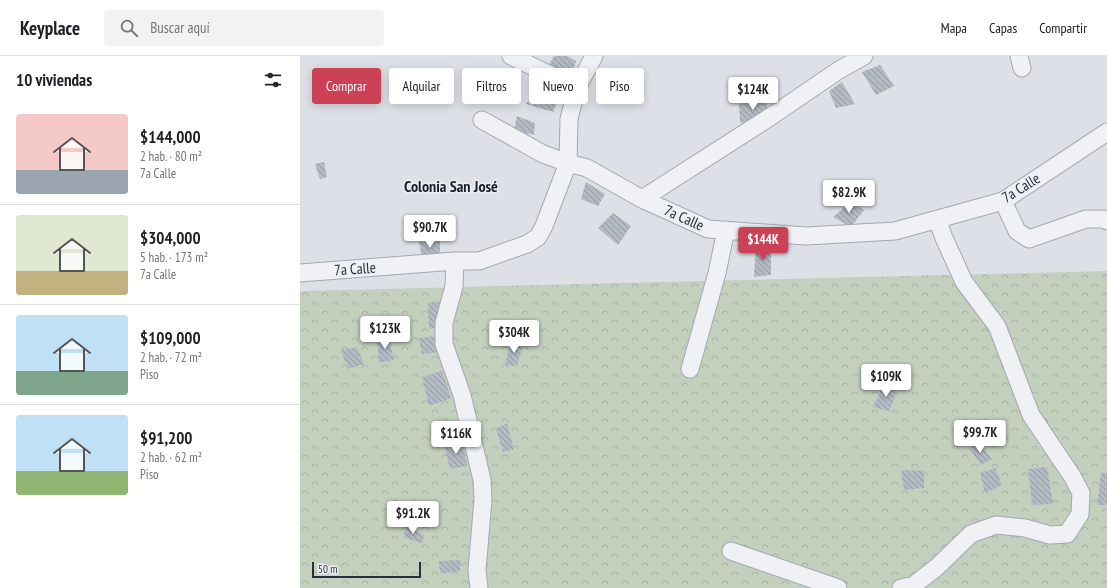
<!DOCTYPE html>
<html lang="es">
<meta charset="utf-8">
<style>
body{margin:0;font-family:"PT Sans Narrow",sans-serif;background:#f2f2f2;color:#202124;height:100vh;display:flex;flex-direction:column;font-size:15px;white-space:nowrap}
*{box-sizing:border-box;margin:0}
p{font-size:13px;color:#757577}
.icon{flex:none;width:22px;height:22px;fill:none;stroke:currentColor;stroke-width:2;stroke-linecap:round;stroke-linejoin:round}
.map{position:relative;flex:1;overflow:hidden}
.panel{display:flex;flex-direction:column;background:#fff;width:300px}
.panel>*{flex:none}
.hud{position:absolute;left:12px;top:12px;width:380px;height:36px;display:flex;gap:8px}
.scale{position:absolute;left:12px;bottom:10px;width:109px;box-sizing:border-box;padding-left:4px;border:2px solid #272f3d;border-top:0;font-size:11px;line-height:14px;white-space:nowrap;color:#272f3d;-webkit-text-stroke:3px #eceff4;paint-order:stroke}
.price{position:absolute;translate:-50% -34px;padding:0 9px;border-radius:4px;background:#fff;color:#222;font-size:13px;line-height:26px;filter:drop-shadow(0 1px 2px #0008)}
.price::after{content:'';position:absolute;left:50%;top:24px;width:12px;height:9px;margin-left:-6px;background:inherit;clip-path:polygon(0 0,100% 0,50% 100%)}
.price.on{background:#cc4156;color:#fff}
ul{padding:0;list-style:none}
li{display:flex;align-items:center;gap:12px;height:100px;padding:0 16px}
li+li{border-top:1px solid #e0e0e0}
li span{display:grid;place-items:center;flex:none;width:112px;height:80px;border-radius:4px;color:#555}
li>.icon{margin-inline-start:auto}
span .icon{width:48px;height:48px;fill:#fffc;stroke-width:1}
li b{font-size:17px}
h2{display:flex;justify-content:space-between;align-items:center;height:48px;padding:0 16px;font-size:17px}
.tag{padding:0 14px;border-radius:4px;background:#fff;box-shadow:0 2px 10px #0003;font-size:14px;line-height:36px}
.tag.on{background:#cc4156;color:#fff}
header{display:flex;align-items:center;gap:24px;box-sizing:border-box;height:56px;padding:0 20px;background:#fff;border-bottom:1px solid #e0e0e0}
header strong{font-size:19px}
nav{display:flex;gap:22px;margin-inline-start:auto;font-size:14px}
.search{width:280px;height:36px;background:#f2f2f2;display:flex;align-items:center;gap:10px;box-sizing:border-box;padding:0 14px;border-radius:4px;color:#757577;font-size:15px}
main{display:flex;flex:1;min-height:0}
.map>svg:first-child{display:block}
.forest{fill:url(#forest-crowns)}
.building{fill:url(#building-back-hatch)}
.lines{fill:none;stroke-linecap:round;stroke-linejoin:round}
.minor-casing{stroke:#a3a8b1;stroke-width:19}
.minor{stroke:#eff1f5;stroke-width:17}
.labels{text-anchor:middle;stroke-width:3;stroke-linejoin:round;paint-order:stroke}
.street-label{font-size:15px;fill:#272f3d;stroke:#eceff4}
.neighbourhood-label{font-size:16px;font-weight:bold;fill:#19202d;stroke:#eceff4}
</style>
<header>
<strong>Keyplace</strong>
<div class="search"><svg class="icon" aria-label="search" viewBox="0 0 24 24"><circle cx="10" cy="10" r="6"/><path d="M15 15l6 6"/></svg>Buscar aquí</div>
<nav><a>Mapa</a><a>Capas</a><a>Compartir</a></nav>
</header>
<main>
<section class="panel">
<h2>10 viviendas<svg class="icon" aria-label="filters" viewBox="0 0 24 24"><path d="M4 7h16M4 17h16"/><circle cx="9" cy="7" r="2"/><circle cx="15" cy="17" r="2"/></svg></h2>
<ul>
<li><span style="background:linear-gradient(#f6c9c9 70%,#9aa5b1 0)"><svg class="icon" aria-label="home" viewBox="0 0 24 24"><path d="M3 11l9-7 9 7M6 9v11h12V9"/></svg></span><div><b>$144,000</b><p>2 hab. · 80 m²</p><p>7a Calle</p></div></li>
<li><span style="background:linear-gradient(#dfe7d0 70%,#c2b280 0)"><svg class="icon" aria-label="home" viewBox="0 0 24 24"><path d="M3 11l9-7 9 7M6 9v11h12V9"/></svg></span><div><b>$304,000</b><p>5 hab. · 173 m²</p><p>7a Calle</p></div></li>
<li><span style="background:linear-gradient(#bfe0f5 70%,#7fa58c 0)"><svg class="icon" aria-label="home" viewBox="0 0 24 24"><path d="M3 11l9-7 9 7M6 9v11h12V9"/></svg></span><div><b>$109,000</b><p>2 hab. · 72 m²</p><p>Piso</p></div></li>
<li><span style="background:linear-gradient(#bfe0f5 70%,#8fb573 0)"><svg class="icon" aria-label="home" viewBox="0 0 24 24"><path d="M3 11l9-7 9 7M6 9v11h12V9"/></svg></span><div><b>$91,200</b><p>2 hab. · 62 m²</p><p>Piso</p></div></li>
</ul>
</section>
<div class="map">
<svg width="807" height="532" viewBox="0 0 807 532">
<defs>
<pattern id="forest-crowns" width="20" height="18" patternUnits="userSpaceOnUse"><rect width="20" height="18" fill="#c3d0be"/><path d="M2 6a3 3 0 1 1 6 0M12 15a3 3 0 1 1 6 0" fill="none" stroke="#a8b3a4"/></pattern>
<pattern id="building-back-hatch" width="6" height="6" patternUnits="userSpaceOnUse"><rect width="6" height="6" fill="#b4bac3"/><path d="M-1 5l2 2M0 0l6 6M5-1l2 2" fill="none" stroke="#9298a0"/></pattern>
</defs>
<rect width="100%" height="100%" fill="#dde1e7"/>
<path class="forest" d="M807 215V532H0V235Z"/>
<path class="building" d="M254 0H267L276 5 270 25 249 9Z
M580 9 594 30 576 39 562 16Z
M542 26 555 48 536 52 529 35Z
M193 32 202 36 199 47 190 46Z
M237 32 259 42 253 56 226 48Z
M467 45 468 61 440 67 439 48Z
M217 60 235 67 234 79 214 75Z
M24 106 27 121 20 123 15 108Z
M286 126 305 138 298 150 281 143Z
M550 146 564 154 551 171 533 161Z
M313 157 331 170 318 189 298 172Z
M140 184V199L122 202 119 186Z
M456 186 471 191V219L454 221Z
M142 245 140 272 129 273 128 247Z
M88 279 94 304 79 307 77 286Z
M137 280 140 296 122 298 119 282Z
M211 284 223 290 217 310 205 309Z
M57 291 64 308 47 313 49 310 45 306 41 294Z
M142 315 151 342 129 350 122 321Z
M583 329 598 335 589 355 573 351Z
M207 367 214 393 203 396 196 373Z
M163 386 167 410 150 413 144 389Z
M679 386 692 403 681 409 669 392Z
M747 411 753 448 732 449 728 413Z
M695 412 702 429 685 437 680 417Z
M601 414 624 415V432L604 434Z
M801 417 807 418V449H797Z
M105 468 124 479 122 487 104 482Z
M161 504 160 515 141 518 138 505Z"/>
<g class="lines">
<defs>
<path id="minor" d="M211 0 277 32
M719 0 722 12
M182 64 243 98 268 107 287 112 342 143 408 173 506 180 595 175 703 145 807 76
M342 143 470 61 539 14 564 0
M703 145 717 175 729 183 786 163H804L807 165
M155 205 154 230 144 267V288L162 339 182 424 183 444 177 514 179 532
M0 217 155 205H179L227 188 238 181 244 170 268 107 269 63 277 32 294 0
M390 313 417 217 426 174
M431 495 538 532
M601 532 614 529 637 511 671 478 696 469 725 472 750 479 767 478 780 458 781 437 772 420 731 359 697 270 664 226 644 182 637 163"/>
</defs>
<use href="#minor" class="minor-casing"/>
<use href="#minor" class="minor"/>
</g>
<g class="labels">
<g class="street-label">
<text transform="translate(721 132) rotate(-32)" y="5">7a Calle</text>
<text transform="translate(384 162) rotate(24)" y="5">7a Calle</text>
<text transform="translate(55 213) rotate(-4)" y="5">7a Calle</text>
</g>
<g class="neighbourhood-label">
<text x="151" y="136">Colonia San José</text>
</g>
</g>
</svg>
<div class="scale">50 m</div>
<b class="price" style="left:453px;top:55px">$124K</b>
<b class="price" style="left:549px;top:158px">$82.9K</b>
<b class="price" style="left:130px;top:193px">$90.7K</b>
<b class="price on" style="left:463px;top:205px">$144K</b>
<b class="price" style="left:85px;top:294px">$123K</b>
<b class="price" style="left:214px;top:298px">$304K</b>
<b class="price" style="left:586px;top:342px">$109K</b>
<b class="price" style="left:680px;top:398px">$99.7K</b>
<b class="price" style="left:156px;top:399px">$116K</b>
<b class="price" style="left:113px;top:479px">$91.2K</b>
<div class="hud">
<a class="tag on">Comprar</a>
<a class="tag">Alquilar</a>
<a class="tag">Filtros</a>
<a class="tag">Nuevo</a>
<a class="tag">Piso</a>
</div>
</div>
</main>
